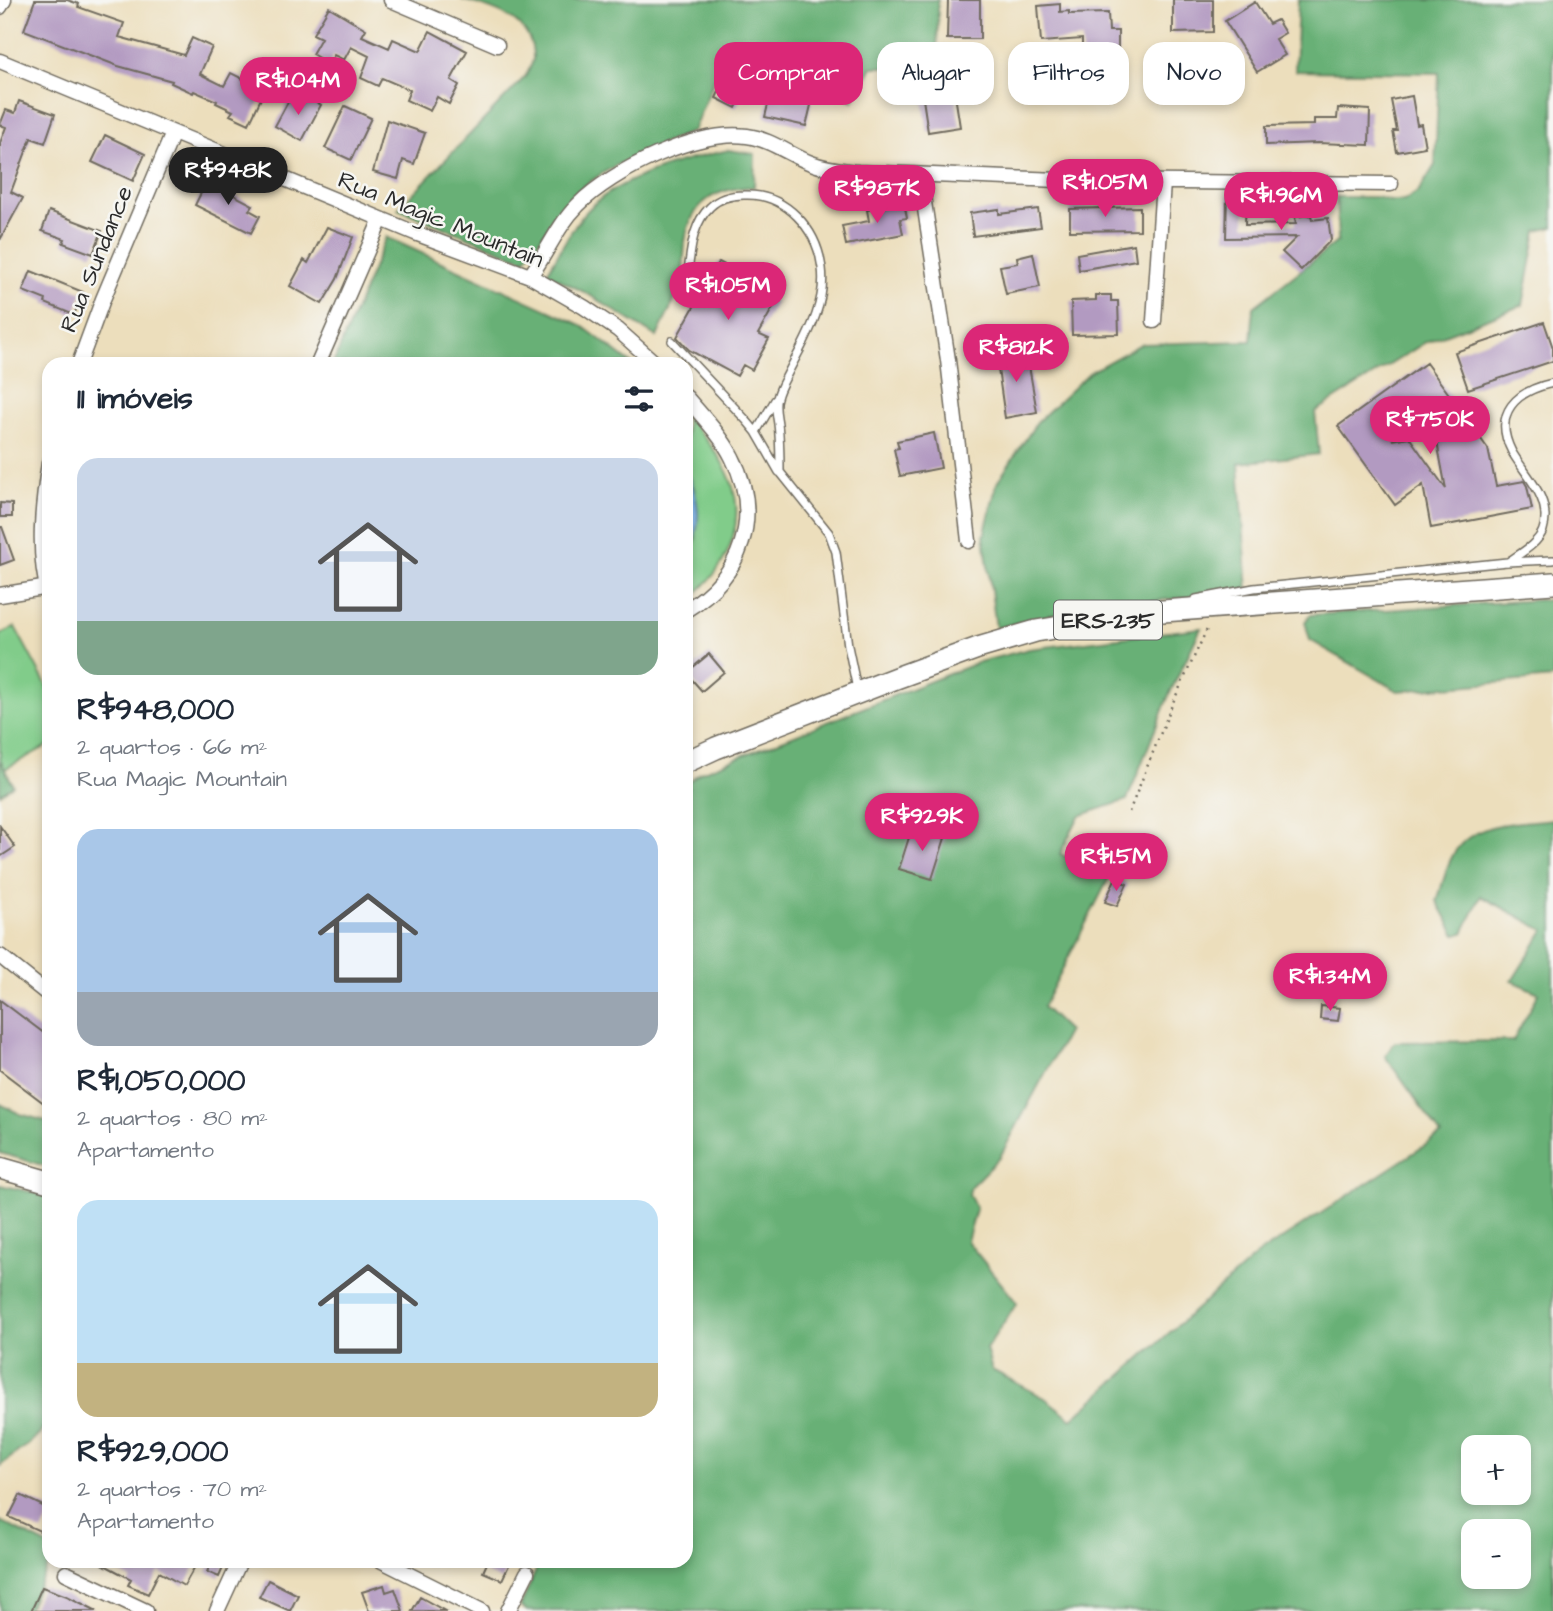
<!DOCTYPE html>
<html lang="pt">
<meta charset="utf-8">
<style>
body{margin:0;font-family:"Architects Daughter",sans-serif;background:#f2f2f3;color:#1f2937;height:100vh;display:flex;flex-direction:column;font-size:26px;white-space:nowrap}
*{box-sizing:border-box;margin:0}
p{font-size:23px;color:#747a83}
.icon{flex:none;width:38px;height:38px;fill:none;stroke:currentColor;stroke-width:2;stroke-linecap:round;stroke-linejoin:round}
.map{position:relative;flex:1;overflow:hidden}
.side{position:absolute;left:42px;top:357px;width:651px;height:1211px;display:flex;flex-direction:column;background:#fff;border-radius:21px;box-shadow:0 4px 10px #0003}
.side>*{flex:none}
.top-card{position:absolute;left:714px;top:42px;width:665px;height:63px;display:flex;gap:14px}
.tools{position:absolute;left:1461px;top:1435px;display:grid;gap:14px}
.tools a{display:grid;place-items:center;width:70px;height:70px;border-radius:14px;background:#fff;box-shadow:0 4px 10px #0003;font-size:35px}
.price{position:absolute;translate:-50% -60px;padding:0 16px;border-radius:24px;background:#db2777;color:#fff;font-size:23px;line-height:46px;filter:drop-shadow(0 2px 4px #0008)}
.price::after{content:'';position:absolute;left:50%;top:42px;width:21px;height:16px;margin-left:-10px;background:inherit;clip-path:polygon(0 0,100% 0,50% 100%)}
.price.on{background:#222;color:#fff}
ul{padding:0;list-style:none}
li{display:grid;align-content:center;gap:14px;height:371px;padding:0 35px}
li span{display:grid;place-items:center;height:217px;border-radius:21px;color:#555}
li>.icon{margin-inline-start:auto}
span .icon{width:126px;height:126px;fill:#fffc;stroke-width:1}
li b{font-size:30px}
h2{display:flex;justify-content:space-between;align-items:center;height:84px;padding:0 35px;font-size:30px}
.tag{padding:0 24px;border-radius:21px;background:#fff;box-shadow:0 4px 10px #0003;font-size:24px;line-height:63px}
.tag.on{background:#db2777;color:#fff}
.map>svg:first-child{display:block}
.green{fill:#81cc8a;stroke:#567c5a;stroke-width:2}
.forest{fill:#68b076;stroke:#4a6e50;stroke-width:2;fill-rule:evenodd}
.water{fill:#7fb8f0;stroke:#55728e;stroke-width:2}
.building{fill:#b29ac1}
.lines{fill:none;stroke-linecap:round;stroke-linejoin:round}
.lane-casing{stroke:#6f6a5e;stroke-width:10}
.street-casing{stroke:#6f6a5e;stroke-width:17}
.primary-casing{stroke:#6f6a5e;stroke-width:24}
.path{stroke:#6f6a5e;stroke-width:2.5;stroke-dasharray:2 5;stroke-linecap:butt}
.lane{stroke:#fff;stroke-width:7}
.street{stroke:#fff;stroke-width:14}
.primary{stroke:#fff;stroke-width:21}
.labels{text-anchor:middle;stroke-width:5;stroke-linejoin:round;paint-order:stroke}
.shield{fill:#f6f6f2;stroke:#686867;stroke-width:2}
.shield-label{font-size:23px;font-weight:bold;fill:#2b2b2b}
.street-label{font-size:24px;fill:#2b2b2b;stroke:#f6f6f2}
</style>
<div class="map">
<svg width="1553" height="1611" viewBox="0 0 1553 1611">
<rect width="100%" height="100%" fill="#f6f6f2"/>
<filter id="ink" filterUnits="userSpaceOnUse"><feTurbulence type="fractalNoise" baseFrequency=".0143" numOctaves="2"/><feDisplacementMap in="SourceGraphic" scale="14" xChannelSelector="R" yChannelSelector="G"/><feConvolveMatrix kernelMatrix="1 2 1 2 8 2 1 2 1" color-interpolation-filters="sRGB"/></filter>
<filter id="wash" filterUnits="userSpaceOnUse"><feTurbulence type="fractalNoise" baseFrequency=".00686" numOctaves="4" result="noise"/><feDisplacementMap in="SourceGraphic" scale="28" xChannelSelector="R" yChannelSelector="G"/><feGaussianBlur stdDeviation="1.57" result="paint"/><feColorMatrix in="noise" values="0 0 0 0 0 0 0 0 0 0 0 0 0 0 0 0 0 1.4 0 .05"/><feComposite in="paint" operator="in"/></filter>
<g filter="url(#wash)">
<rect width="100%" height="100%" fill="#ecdebc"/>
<path class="green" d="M686 416C697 430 711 444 720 459 753 511 733 567 686 601V559L696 540 695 491 686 467Z
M15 627 49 690V745L5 769 0 760V635Z"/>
<path class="forest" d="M462 0H938L937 67H872L853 101 727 49 693 131C650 150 599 166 567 203 552 221 539 241 525 260L398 209 525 77C528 71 534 63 533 57 533 18 491 8 462 0Z
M1298 0H1553V227L1537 231 1523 305 1426 342 1315 412 1319 454 1239 463 1248 591 1077 609 996 628 984 536 997 483 1037 422 1090 372 1141 344 1251 341 1254 307 1338 241 1336 197H1376L1390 201H1404L1419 191 1435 165 1439 73 1295 71Z
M729 150 755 154 754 187C716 188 691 201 685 242 684 253 684 265 682 276 679 296 665 318 657 337L586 293 547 273C561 250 573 223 593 205 626 175 687 159 729 150Z
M386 237 581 325 632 364H333Z
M1553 599V678L1398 691 1310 640 1305 622 1310 615Z
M1201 628 1169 695 1127 800 1079 816 1060 854 1110 876 1043 1007 1068 1031 1000 1157 971 1186 969 1194 976 1209 967 1241 1017 1303 986 1349 992 1370 1045 1398 1072 1419 1257 1255 1441 1135 1385 1056 1395 1042 1513 1041 1539 993 1512 981 1544 930 1481 896 1463 933 1456 935 1437 901C1442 887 1445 872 1451 859 1469 820 1516 824 1553 819V1611H528L520 1607 540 1561H686L688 782 701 772 979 662 1029 649ZM1474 1447H1519V1493H1474ZM1474 1531H1519V1577H1474Z
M0 760 13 785 0 794Z
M0 1104 20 1114 49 1122V1167L0 1153Z
M0 1185 49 1196V1418L39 1435 0 1466Z
M0 1521 49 1546 50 1561 27 1611H0Z"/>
<path class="water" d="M686 467C700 502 704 525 686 559Z"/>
<g id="blocks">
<path class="building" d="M35 0H67L79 4 78 7 124 23 119 37 184 55 192 38 212 47 200 74 224 86 231 73 265 90 249 124 230 115 233 111 216 103 217 101 194 91 193 93 171 83 172 81 118 66 24 30Z
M948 0H980V39H947Z
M1173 0H1213V32L1173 33Z
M1255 2 1269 24 1277 20 1285 33 1275 39 1285 55 1257 72 1225 21Z
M1060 4V12L1069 11V14L1108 13 1109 31H1118V54H1103V59L1082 60V39L1041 42 1038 6Z
M329 7 366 29 362 36 389 48 393 39 420 51 430 31 467 51 451 80 459 85 449 104 437 97 430 111 406 100 410 90 382 78 378 86 361 78 369 56 351 47 344 60 334 55 329 64 312 54 321 38 313 34Z
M733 62 753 71 736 108 716 98Z
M771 92 812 101 806 126 765 117Z
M955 95 960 127 928 132 923 99Z
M305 96 321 105 302 141 275 126 290 98 300 104Z
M1412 96 1417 125 1421 124 1425 147 1397 152 1393 131H1397L1391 100Z
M19 101 55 114 45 143 31 138 11 192 23 198 0 240V143L6 127 0 125 6 110 15 113Z
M345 106 371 118 351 160 325 148Z
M1338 108 1370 110 1369 145 1318 143 1266 145V126L1314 125V119H1337Z
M387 120 425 133 414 164 403 160 398 179 373 172Z
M105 135 145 154 133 181 92 162Z
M207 181 253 205 249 210 260 216 251 233 195 205Z
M1227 195 1246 196 1245 225 1296 224 1295 217 1311 215 1312 220 1328 218 1331 240 1301 270 1282 252 1297 237 1226 238Z
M904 203 907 218 900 219 903 234 846 245 842 226 869 221 867 210Z
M1140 207V230L1070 231V209Z
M999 209V214L1038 209 1041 227 973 236 970 213Z
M49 211 102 231 93 254 63 243 65 239 42 231Z
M327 227 353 237 337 279 322 304 290 286 304 260 308 263Z
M1134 244 1136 260 1079 270 1077 254Z
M1033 253 1040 287 1006 294 1000 266 1018 263 1017 257Z
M719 262 747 277 743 284 776 302 758 334 769 339 752 370 743 365 737 376 689 350 677 337Z
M31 271 83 292 74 315 45 303 46 300 23 291Z
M1096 295H1111V301H1118L1119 334 1072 335 1071 301 1096 300Z
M1544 322 1553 348V361L1468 389 1455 352Z
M1026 349 1037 412 1005 418 996 355Z
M1426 363 1451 397 1392 440 1409 437 1446 489 1435 431 1471 425 1488 449 1496 486 1524 481 1527 486 1532 509 1431 528 1423 485 1395 505 1338 426Z
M934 433 941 468 900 476 894 449 899 448 897 441Z
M0 503 12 504V517H0Z
M0 527H2L14 560 0 565Z
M709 654 724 672 702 691 686 673Z
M0 826 15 847 0 857Z
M912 828 945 838 932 879 899 869Z
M1115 879 1127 884 1117 906 1105 902Z
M0 1000 49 1037V1107L0 1070Z
M1321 1006 1340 1008 1338 1021 1320 1019Z
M20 1495 49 1509V1517L42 1532 9 1517Z
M97 1561H198L184 1586 159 1572 148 1594 128 1585 131 1579Z
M212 1561H226L219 1577 207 1572Z
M488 1561H511L502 1580 483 1572Z
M268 1580 298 1595 290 1611 259 1597Z
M384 1585 386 1592 395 1589 403 1611H369L362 1592Z
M42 1587 67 1596 97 1611H31Z
M420 1597 445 1611H412Z"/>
</g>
</g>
<g filter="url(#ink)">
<use href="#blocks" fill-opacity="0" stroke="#6f6a5e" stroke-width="2"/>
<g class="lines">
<defs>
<path id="lane" d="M688 272C691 250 692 224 710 207 719 198 732 195 744 195 786 193 817 229 822 268 827 306 804 341 788 373 784 381 779 389 777 398 774 405 777 416 778 424 780 440 780 456 780 472L829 533 836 552 848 646 857 689
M672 341 746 420 756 432 779 472
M756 432 775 400
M1508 562C1519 554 1538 544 1543 530 1553 499 1525 475 1512 452 1492 413 1516 391 1553 383
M1196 599 1254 588 1507 562 1553 560"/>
<path id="street" d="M391 0 497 45
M0 7 4 0
M0 61 415 233 530 276 584 307 618 330 656 364
M920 176 948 360 969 541
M530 276C547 253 557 226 578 205 612 170 698 129 747 136 770 139 790 155 811 163 826 169 842 170 858 172L1084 181 1391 184
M1154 321 1163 182
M79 364 103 299 173 133
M318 364 381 219
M686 397C702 416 721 435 732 457 763 517 742 576 686 610
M49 463C42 506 37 553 49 595
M0 595 49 587
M0 956 49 995
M382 1561 482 1611
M66 1573 146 1611
M217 1611 240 1561
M508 1611 527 1573"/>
<path id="primary" d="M686 762 716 748 896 678 978 648 1036 631 1149 612 1553 583
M0 1168 49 1182"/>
</defs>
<use href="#lane" class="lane-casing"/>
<use href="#street" class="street-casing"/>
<use href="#primary" class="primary-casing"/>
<path class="path" d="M1129 812 1174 700 1208 627"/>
<use href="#lane" class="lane"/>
<use href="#street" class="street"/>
<use href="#primary" class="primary"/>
</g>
</g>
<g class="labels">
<rect class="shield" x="1054" y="600.5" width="108" height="39" rx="5"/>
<g class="shield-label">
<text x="1108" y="628">ERS-235</text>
</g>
<g class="street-label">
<text transform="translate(441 219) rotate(22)" y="8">Rua Magic Mountain</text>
<text transform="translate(96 259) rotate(-68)" y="8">Rua Sundance</text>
</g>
</g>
</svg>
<div class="tools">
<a>+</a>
<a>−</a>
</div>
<b class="price" style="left:298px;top:117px">R$1.04M</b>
<b class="price on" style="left:228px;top:207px">R$948K</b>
<b class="price" style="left:1105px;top:219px">R$1.05M</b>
<b class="price" style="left:877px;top:225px">R$987K</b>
<b class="price" style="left:1281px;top:232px">R$1.96M</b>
<b class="price" style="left:728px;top:322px">R$1.05M</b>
<b class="price" style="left:1016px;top:384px">R$812K</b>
<b class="price" style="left:1430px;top:456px">R$750K</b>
<b class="price" style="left:922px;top:853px">R$929K</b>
<b class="price" style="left:1116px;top:893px">R$1.5M</b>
<b class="price" style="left:1330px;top:1013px">R$1.34M</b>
<div class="top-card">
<a class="tag on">Comprar</a>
<a class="tag">Alugar</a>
<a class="tag">Filtros</a>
<a class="tag">Novo</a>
</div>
<section class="side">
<h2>11 imóveis<svg class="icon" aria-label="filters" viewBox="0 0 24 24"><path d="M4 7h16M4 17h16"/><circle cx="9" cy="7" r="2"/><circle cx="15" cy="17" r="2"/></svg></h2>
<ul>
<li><span style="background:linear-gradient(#c9d6e8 75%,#7fa58c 0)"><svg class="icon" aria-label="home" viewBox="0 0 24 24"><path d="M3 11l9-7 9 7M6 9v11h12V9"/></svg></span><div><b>R$948,000</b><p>2 quartos · 66 m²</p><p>Rua Magic Mountain</p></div></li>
<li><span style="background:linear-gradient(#a9c7e8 75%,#9aa5b1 0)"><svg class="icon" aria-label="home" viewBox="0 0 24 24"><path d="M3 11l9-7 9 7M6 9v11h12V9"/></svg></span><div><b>R$1,050,000</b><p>2 quartos · 80 m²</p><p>Apartamento</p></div></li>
<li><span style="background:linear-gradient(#bfe0f5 75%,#c2b280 0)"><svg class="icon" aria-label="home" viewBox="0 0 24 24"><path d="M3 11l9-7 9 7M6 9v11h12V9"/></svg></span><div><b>R$929,000</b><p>2 quartos · 70 m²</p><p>Apartamento</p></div></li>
</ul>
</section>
</div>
